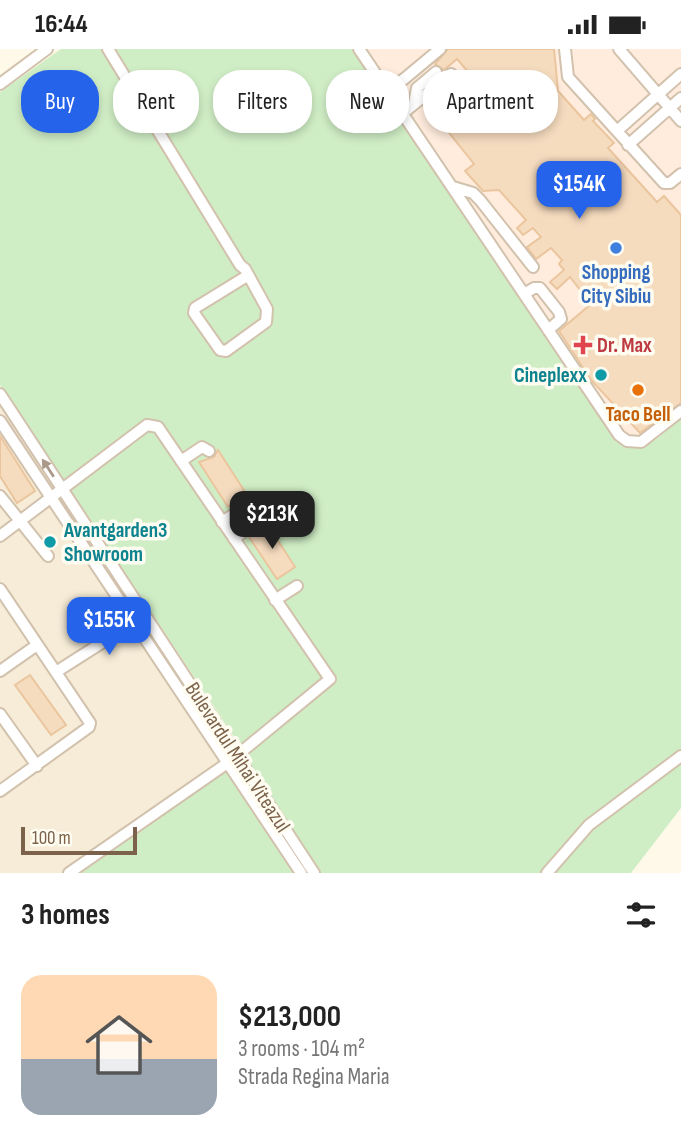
<!DOCTYPE html>
<meta charset="utf-8">
<style>
body{margin:0;font-family:"Sofia Sans Condensed",sans-serif;background:#f2f2f2;color:#222;height:100vh;display:flex;flex-direction:column;font-size:26px;white-space:nowrap}
*{box-sizing:border-box;margin:0}
p{font-size:23px;color:#767676}
.icon{flex:none;width:38px;height:38px;fill:none;stroke:currentColor;stroke-width:2;stroke-linecap:round;stroke-linejoin:round}
.map{position:relative;height:824px;overflow:hidden}
.side{display:flex;flex-direction:column;background:#fff;flex:1}
.side>*{flex:none}
.banner{position:absolute;left:21px;top:21px;width:640px;height:63px;display:flex;gap:14px}
.scale{position:absolute;left:21px;bottom:18px;width:116px;box-sizing:border-box;padding-left:7px;border:4px solid #7c624a;border-top:0;font-size:19px;line-height:24px;white-space:nowrap;color:#7c624a;-webkit-text-stroke:5px #fffcf1;paint-order:stroke}
.price{position:absolute;translate:-50% -60px;padding:0 16px;border-radius:14px;background:#2563eb;color:#fff;font-size:23px;line-height:46px;filter:drop-shadow(0 2px 4px #0008)}
.price::after{content:'';position:absolute;left:50%;top:42px;width:21px;height:16px;margin-left:-10px;background:inherit;clip-path:polygon(0 0,100% 0,50% 100%)}
.price.on{background:#222;color:#fff}
ul{padding:0;list-style:none}
li{display:flex;align-items:center;gap:21px;height:175px;padding:0 21px}
li+li{border-top:2px solid #e0e0e0}
li span{display:grid;place-items:center;flex:none;width:196px;height:140px;border-radius:21px;color:#555}
li>.icon{margin-inline-start:auto}
span .icon{width:84px;height:84px;fill:#fffc;stroke-width:1}
li b{font-size:30px}
h2{display:flex;justify-content:space-between;align-items:center;height:84px;padding:0 21px;font-size:30px}
.tag{padding:0 24px;border-radius:28px;background:#fff;box-shadow:0 4px 10px #0003;font-size:24px;line-height:63px}
.tag.on{background:#2563eb;color:#fff}
.status{display:flex;justify-content:space-between;align-items:center;height:49px;padding:0 35px;background:#fff;direction:ltr}
.status svg{height:19px;fill:currentColor}
.map>svg:first-child{display:block}
.residential{fill:#f6ecd7}
.commercial{fill:#ffecdd}
.green{fill:#d0eec6}
.building{fill:#f6dcbf;stroke:#eac59d;stroke-width:2}
.lines{fill:none;stroke-linecap:round;stroke-linejoin:round}
.minor-casing{stroke:#d2c2ad;stroke-width:14}
.minor{stroke:#fff;stroke-width:10}
.oneway{fill:#aa9989}
.shop-dot{fill:#3f7fe0;stroke:#fffcf1;stroke-width:2.5}
.health-dot{fill:#e0444e;stroke:#fffcf1;stroke-width:2.5}
.culture-dot{fill:#0f9aa8;stroke:#fffcf1;stroke-width:2.5}
.food-dot{fill:#e8710a;stroke:#fffcf1;stroke-width:2.5}
.labels{text-anchor:middle;stroke-width:7;stroke-linejoin:round;paint-order:stroke}
.shop-label{font-size:21px;font-weight:bold;fill:#366cbe;stroke:#fffcf1}
.health-label{font-size:21px;font-weight:bold;fill:#be3a42;stroke:#fffcf1;text-anchor:start}
.culture-label{font-size:21px;font-weight:bold;fill:#0d838f;stroke:#fffcf1;text-anchor:end}
.food-label{font-size:21px;font-weight:bold;fill:#c56008;stroke:#fffcf1}
.street-label{font-size:21px;fill:#7c624a;stroke:#fffcf1}
</style>
<div class="status"><b>16:44</b><svg viewBox="0 0 49 12"><path d="M0 12V9h3v3zM5 12V6h3v6zM10 12V3h3v9zM15 12V0h3v12zM26 1h20v11H26zM47 4h2v5h-2z"/></svg></div>
<div class="map">
<svg width="681" height="824" viewBox="0 0 681 824">
<rect width="100%" height="100%" fill="#fef9e9"/>
<path class="residential" d="M0 348 226 708 66 824H0Z"/>
<path class="commercial" d="M354 0H681V368L646 398H628L620 393Z"/>
<path class="green" d="M61 0H354L620 393C644 409 663 384 681 368V759L631 824H66L240 697 0 336V43Z"/>
<path class="building" d="M448 0H554L558 42 584 71 591 65 595 70 593 72 614 94 608 99 657 153 664 147 681 166V354L640 384 591 331 559 282 591 255 570 228 557 240 550 233 564 221 559 215 562 211 551 199 536 210 527 198 541 188 533 179 523 186 517 179 526 171 499 141 483 142 465 122 474 115 431 61 471 26 457 10 444 21 435 15Z
M0 387 35 442 17 454 0 427Z
M218 401 247 446 228 458 199 413 214 408Z
M266 473 295 518 277 530 249 488Z
M30 626 66 676 51 686 15 636Z"/>
<g class="lines">
<defs>
<path id="minor" d="M108 0 240 216 245 220 267 260 266 273 226 302 220 301 194 264 195 259 247 227
M359 0 619 386 627 392 641 393 681 362
M565 0 568 28 664 134H670L681 125
M619 0 681 72
M0 35 47 0
M387 41 404 30 440 0
M414 55 417 39 436 23
M403 64 451 25
M617 82 681 25
M628 96 681 49
M453 138 473 144 480 151 533 218
M524 245 534 239H540L559 263 561 270 548 281
M0 345 314 824
M0 372 301 824
M181 412 202 398 209 402
M0 447 48 507
M222 473 245 458H253L258 467 257 472 234 490
M0 487 147 376 158 378 330 630 229 713 69 824
M0 540 90 674 89 678 0 742
M275 551 297 537
M0 622 37 596
M56 623 139 570
M0 665 37 717
M547 824 589 776 681 707"/>
</defs>
<use href="#minor" class="minor-casing"/>
<use href="#minor" class="minor"/>
</g>
<defs><path id="oneway-solid" d="M-6-.8H1V-3.2L6.5 0L1 3.2V.8H-6Z" transform="scale(1.75)"/></defs>
<use class="oneway" href="#oneway-solid" transform="translate(48 419) rotate(-123)"/>
<circle class="shop-dot" cx="616" cy="199" r="7"/>
<path class="health-dot" d="M579.5 285.5h7v7h7v7h-7v7h-7v-7h-7v-7h7z"/>
<g class="culture-dot">
<circle cx="601" cy="326" r="7"/>
<circle cx="50" cy="493" r="7"/>
</g>
<circle class="food-dot" cx="638" cy="341" r="7"/>
<g class="labels">
<g class="shop-label">
<text x="616" y="230">Shopping<tspan x="616" dy="24">City Sibiu</tspan></text>
</g>
<g class="health-label">
<text x="597" y="303">Dr. Max</text>
</g>
<g class="culture-label">
<text x="587" y="333">Cineplexx</text>
<text x="64" y="488" text-anchor="start">Avantgarden3<tspan x="64" dy="24">Showroom</tspan></text>
</g>
<g class="food-label">
<text x="638" y="372">Taco Bell</text>
</g>
<g class="street-label">
<text transform="translate(238 708) rotate(57)" y="7">Bulevardul Mihai Viteazul</text>
</g>
</g>
</svg>
<div class="scale">100 m</div>
<b class="price" style="left:579px;top:172px">$154K</b>
<b class="price on" style="left:272px;top:502px">$213K</b>
<b class="price" style="left:109px;top:608px">$155K</b>
<div class="banner">
<a class="tag on">Buy</a>
<a class="tag">Rent</a>
<a class="tag">Filters</a>
<a class="tag">New</a>
<a class="tag">Apartment</a>
</div>
</div>
<section class="side">
<h2>3 homes<svg class="icon" aria-label="filters" viewBox="0 0 24 24"><path d="M4 7h16M4 17h16"/><circle cx="9" cy="7" r="2"/><circle cx="15" cy="17" r="2"/></svg></h2>
<ul>
<li><span style="background:linear-gradient(#ffd9b3 60%,#9aa5b1 0)"><svg class="icon" aria-label="home" viewBox="0 0 24 24"><path d="M3 11l9-7 9 7M6 9v11h12V9"/></svg></span><div><b>$213,000</b><p>3 rooms · 104 m²</p><p>Strada Regina Maria</p></div></li>
</ul>
</section>
